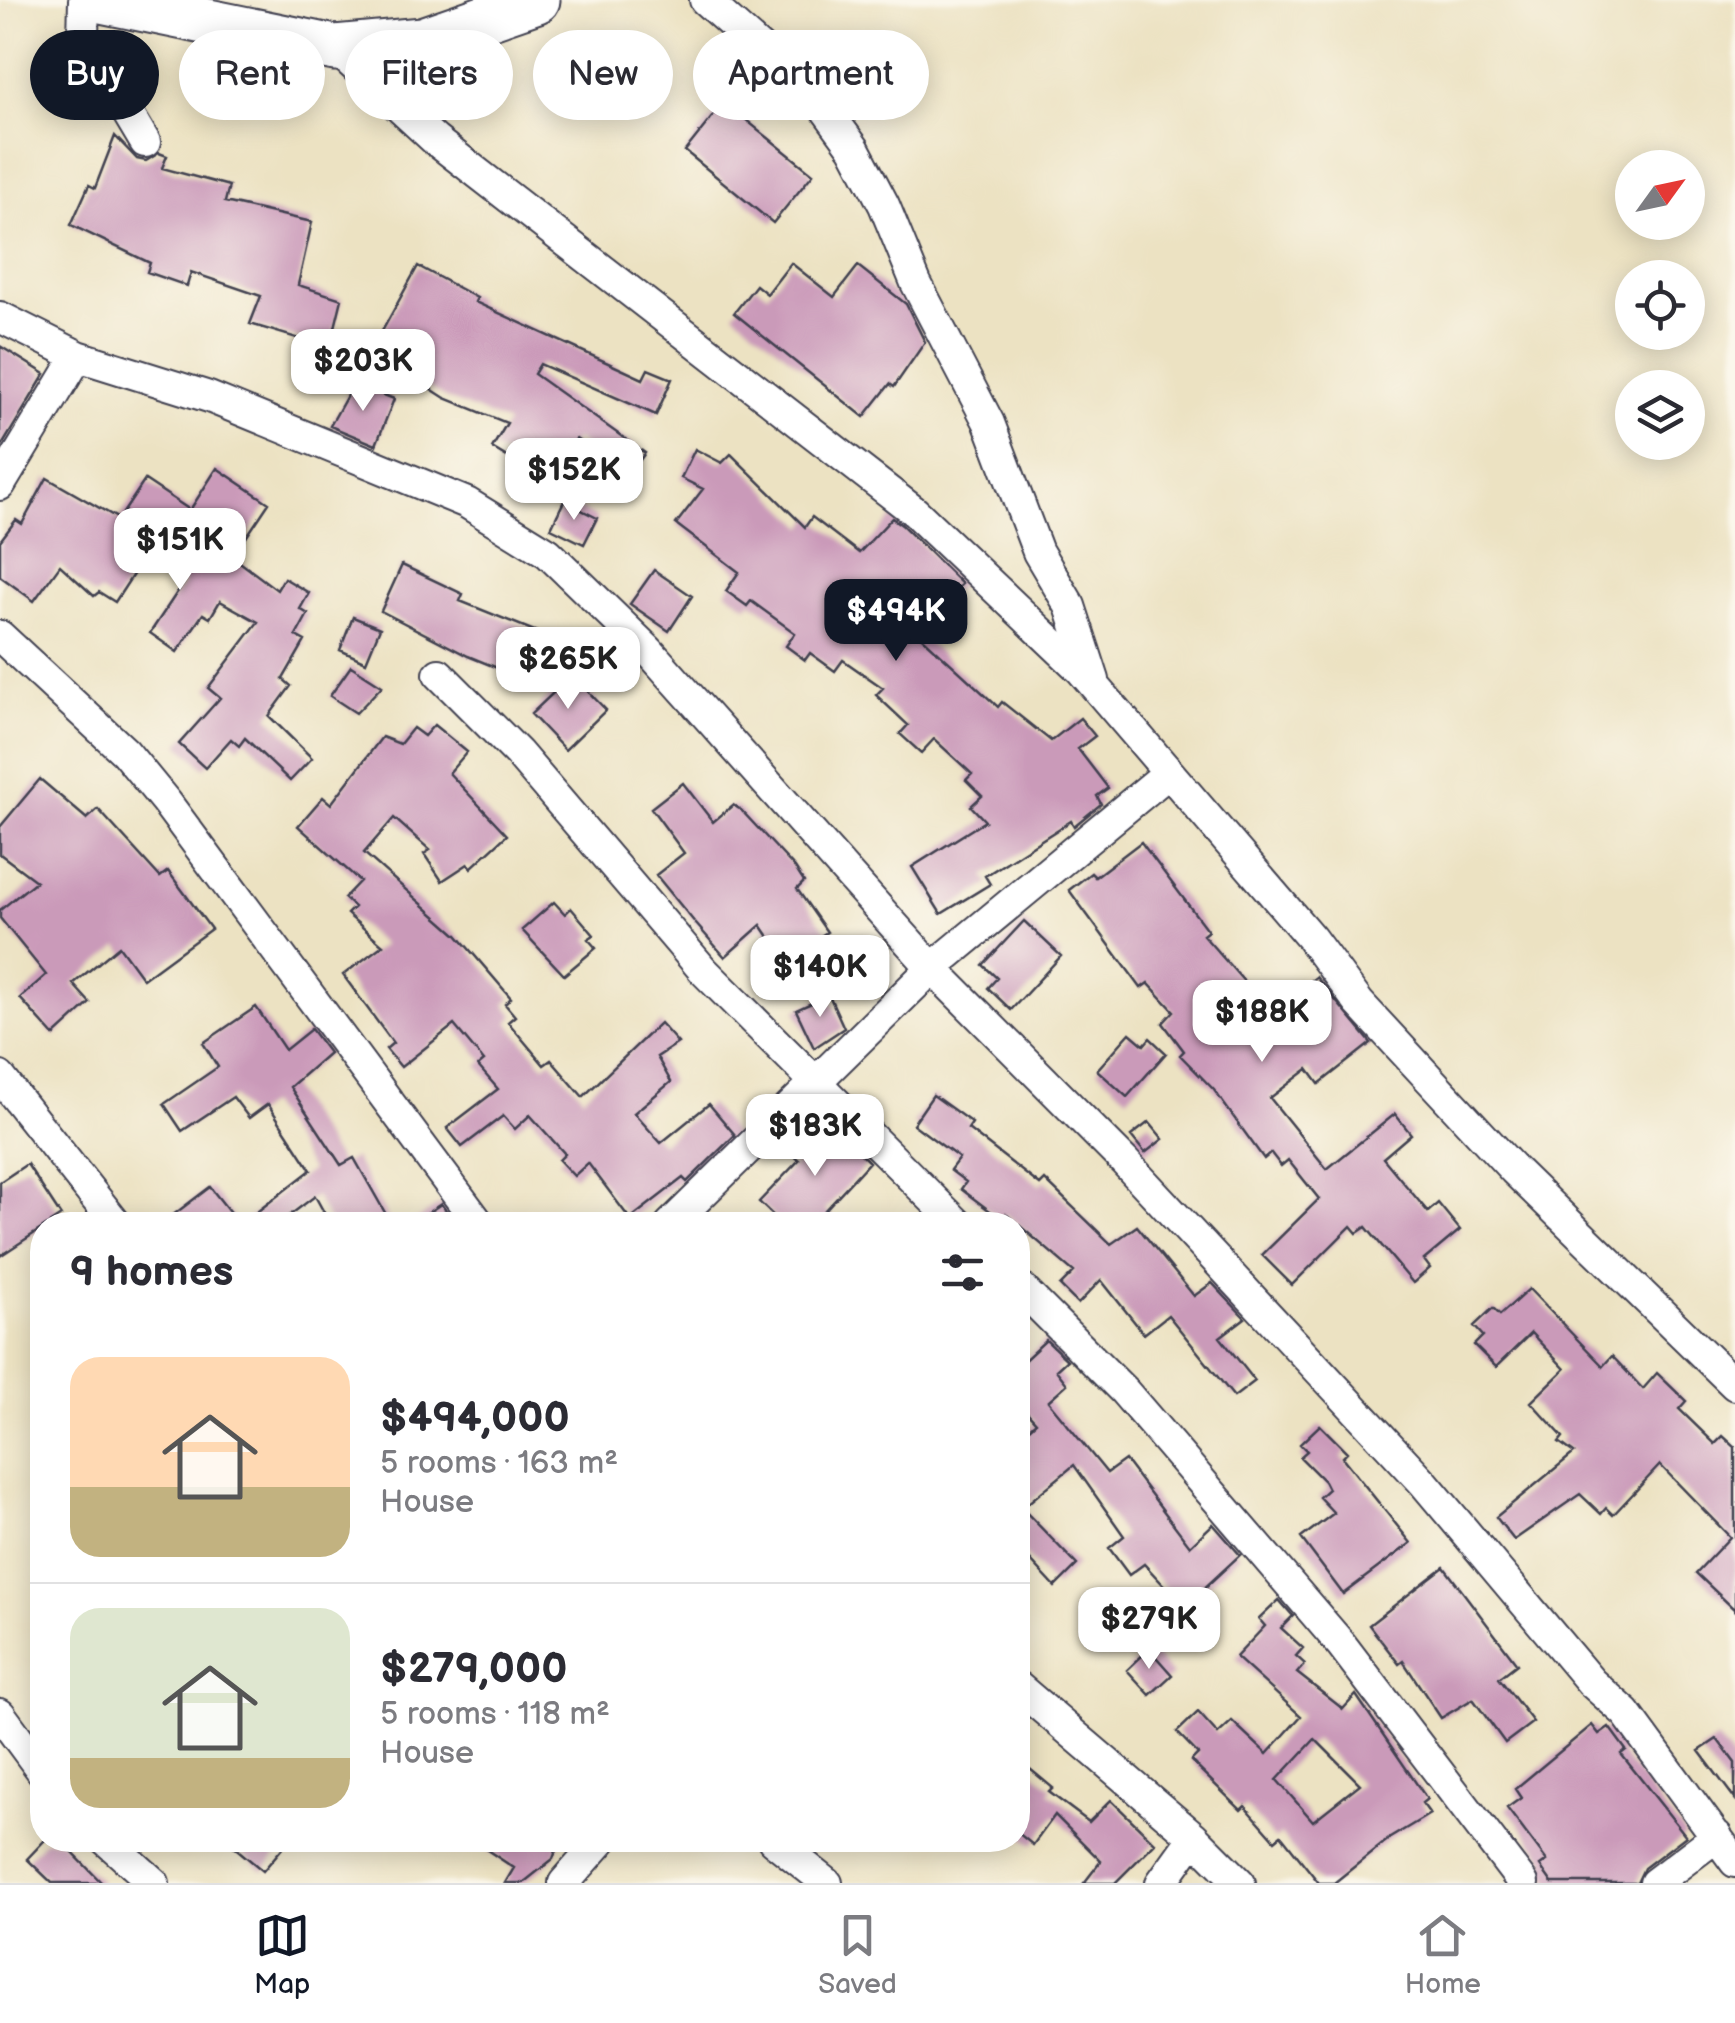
<!DOCTYPE html>
<meta charset="utf-8">
<style>
body{margin:0;font-family:"Balsamiq Sans",sans-serif;background:#f2f2f3;color:#2b2b33;height:100vh;display:flex;flex-direction:column;font-size:38px;white-space:nowrap}
*{box-sizing:border-box;margin:0}
p{font-size:32px;color:#7c7c81}
.icon{flex:none;width:55px;height:55px;fill:none;stroke:currentColor;stroke-width:2;stroke-linecap:round;stroke-linejoin:round}
.map{position:relative;flex:1;overflow:hidden}
.details{position:absolute;left:30px;top:1212px;width:1000px;height:640px;display:flex;flex-direction:column;background:#fff;border-radius:40px;box-shadow:0 5px 25px #0003}
.details>*{flex:none}
.top-card{position:absolute;left:30px;top:30px;width:1000px;height:90px;display:flex;gap:20px}
.needle{width:65px;rotate:57deg}
.buttons{position:absolute;left:1615px;top:150px;display:grid;gap:20px}
.buttons a{display:grid;place-items:center;width:90px;height:90px;border-radius:50%;background:#fff;box-shadow:0 5px 25px #0003;font-size:50px}
.price{position:absolute;translate:-50% -85px;padding:0 22px;border-radius:20px;background:#fff;color:#222;font-size:32px;line-height:65px;filter:drop-shadow(0 2px 5px #0008)}
.price::after{content:'';position:absolute;left:50%;top:60px;width:30px;height:22px;margin-left:-15px;background:inherit;clip-path:polygon(0 0,100% 0,50% 100%)}
.price.selected{background:#111827;color:#fff}
ul{padding:0;list-style:none}
li{display:flex;align-items:center;gap:30px;height:250px;padding:0 40px}
li+li{border-top:2px solid #e1e1e2}
li span{display:grid;place-items:center;flex:none;width:280px;height:200px;border-radius:30px;color:#555}
li>.icon{margin-inline-start:auto}
span .icon{width:120px;height:120px;fill:#fffc;stroke-width:1}
li b{font-size:42px}
h2{display:flex;justify-content:space-between;align-items:center;height:120px;padding:0 40px;font-size:42px}
.tag{padding:0 35px;border-radius:45px;background:#fff;box-shadow:0 5px 25px #0003;font-size:35px;line-height:90px}
.tag.selected{background:#111827;color:#fff}
.tabs{display:flex;justify-content:space-around;align-items:center;height:140px;border-top:2px solid #e1e1e2;background:#fff;font-size:28px;color:#7c7c81}
.tabs a{display:grid;justify-items:center;gap:5px}
.tabs .selected{color:#111827}
.map>svg:first-child{display:block}
.building{fill:#ca9ab9;fill-rule:evenodd}
.lines{fill:none;stroke-linecap:round;stroke-linejoin:round}
.street-casing{stroke:#403f4f;stroke-width:34}
.secondary-casing{stroke:#403f4f;stroke-width:49}
.street{stroke:#fff;stroke-width:30}
.secondary{stroke:#fff;stroke-width:45}
</style>
<div class="map">
<svg width="1735" height="1883" viewBox="0 0 1735 1883">
<rect width="100%" height="100%" fill="#fbf7ec"/>
<filter id="ink" filterUnits="userSpaceOnUse"><feTurbulence type="fractalNoise" baseFrequency=".01" numOctaves="2"/><feDisplacementMap in="SourceGraphic" scale="20" xChannelSelector="R" yChannelSelector="G"/><feConvolveMatrix kernelMatrix="1 2 1 2 8 2 1 2 1" color-interpolation-filters="sRGB"/></filter>
<filter id="wash" filterUnits="userSpaceOnUse"><feTurbulence type="fractalNoise" baseFrequency=".0048" numOctaves="4" result="noise"/><feDisplacementMap in="SourceGraphic" scale="40" xChannelSelector="R" yChannelSelector="G"/><feGaussianBlur stdDeviation="2.25" result="paint"/><feColorMatrix in="noise" values="0 0 0 0 0 0 0 0 0 0 0 0 0 0 0 0 0 1.4 0 .05"/><feComposite in="paint" operator="in"/></filter>
<g filter="url(#wash)">
<rect width="100%" height="100%" fill="#ece2c2"/>
<g id="blocks">
<path class="building" d="M724 102 813 174 773 223 685 151Z
M115 136 137 159 146 161 159 153 167 156 162 168 229 186 225 202 312 222 298 285 342 299 330 348 250 324 261 296 191 272 187 286 147 272 150 263 71 225 89 185 95 188Z
M791 263 834 297 858 266 906 304 925 342 894 387 890 384 864 417 734 313 756 285 767 294Z
M418 266 477 298 475 302 643 379 648 369 672 379 656 415 540 364 534 374 645 453 628 476 576 439 568 451 560 448 544 475 534 469 532 472 492 448 507 423 445 398 405 372 410 363 375 344Z
M0 346 45 374 0 449Z
M354 383 394 399 376 445 330 426Z
M695 449 722 463 731 454 805 527 812 517 859 553 892 518 903 526 962 584 912 628 998 707 1002 702 1051 741 1080 718 1095 736 1078 749 1108 788 1097 796 1101 804 1074 826 1071 821 985 876 990 884 941 914 912 867 985 821 971 806 982 796 966 780 972 774 934 739 921 753 900 734 908 725 876 695 883 688 843 660 835 671 810 653 805 660 786 646 795 633 751 601 747 606 726 591 739 572 676 524 703 489 681 478Z
M217 468 269 503 233 557 277 590 284 578 309 593 300 609 308 614 296 636 305 641 283 679 291 686 269 716 312 758 290 781 245 738 239 746 231 739 205 768 179 744 220 698 208 688 258 622 220 601 210 618 203 614 177 652 150 633 184 582 179 580 186 568 151 547 115 602 99 592 94 596 60 565 34 601 0 576V541L16 520 22 524 47 478 119 519 145 480 190 510Z
M564 501 597 518 584 544 551 528Z
M402 565 463 594 460 601 552 638 534 683 468 656 381 611Z
M654 570 692 596 669 631 630 604Z
M353 617 380 628 366 662 340 650Z
M351 666 382 686 356 713 330 696Z
M572 675 606 710 565 750 531 714Z
M434 725 467 752 449 773 507 835 471 868 468 864 442 881 424 854 430 850 394 818 364 853 457 935 511 998 505 1004 515 1016 508 1022 544 1065 551 1060 583 1097 660 1023 678 1043 657 1057 671 1082 634 1113 661 1143 709 1104 735 1135 687 1182 683 1178 630 1219 588 1163 574 1176 559 1160 565 1154 530 1115 515 1129 503 1116 462 1147 447 1128 498 1089 478 1066 484 1061 454 1025 401 1067 386 1049 393 1043 343 975 383 945 347 914 354 907 344 898 360 881 298 826 323 797 331 804 382 737 400 744 413 728 424 736Z
M40 779 87 819 98 809 160 877 168 871 211 929 143 979 119 946 73 984 90 1003 54 1036 20 998 46 975 0 918V910L36 881 0 854V827Z
M683 783 713 822 733 805 741 810 795 868 804 882 797 889 827 932 819 937 823 942 789 966 761 925 725 957 696 924 656 875 684 853 651 808Z
M1141 842 1208 931 1203 935 1271 1012 1316 977 1371 1043 1319 1084 1308 1069 1270 1098 1327 1169 1395 1114 1411 1134 1383 1158 1428 1212 1438 1203 1460 1230 1424 1260 1430 1268 1413 1283 1366 1227 1357 1233 1351 1226 1292 1285 1262 1255 1319 1199 1288 1160 1281 1166 1271 1153 1264 1159 1214 1090 1180 1055 1184 1051 1163 1023 1174 1011 1148 983 1141 988 1069 890 1091 873 1095 877Z
M554 902 565 914 571 908 594 935 588 939 596 948 564 975 522 930Z
M1024 921 1061 956 1011 1010 988 988 997 978 983 965Z
M829 995 844 1028 814 1048 796 1010Z
M256 1007 285 1050 311 1029 329 1053 290 1087 341 1165 354 1158 392 1225H331L315 1196 277 1225H240L311 1170 268 1104 249 1118 233 1097 182 1131 164 1104 218 1067 203 1043Z
M1130 1033 1144 1045 1150 1038 1166 1053 1127 1097 1097 1070Z
M933 1095 972 1123 968 1129 1040 1185 1045 1180 1111 1244 1137 1226 1194 1296 1212 1283 1245 1318 1220 1337 1255 1381 1234 1397 1168 1315 1144 1334 1101 1280 1078 1304 1060 1286 1074 1272 1006 1214 1002 1220 961 1189 966 1182 950 1170 959 1158 913 1124Z
M825 1118 869 1162 825 1210 843 1225H783L759 1202 799 1160 792 1154Z
M1149 1122 1163 1139 1145 1153 1131 1136Z
M27 1164 61 1216 0 1256V1182Z
M210 1187 240 1225H160Z
M441 1204 457 1225H409Z
M1529 1289 1603 1366 1612 1356 1643 1389 1657 1373 1686 1401 1679 1409 1715 1444 1723 1436 1735 1447V1610L1696 1573 1730 1537 1660 1465 1613 1515 1606 1508 1601 1514 1580 1494 1514 1540 1496 1517 1574 1453 1559 1442 1563 1437 1531 1402 1565 1369 1531 1333 1496 1367 1474 1345 1483 1336 1474 1326 1493 1308 1500 1315Z
M1046 1340 1067 1360 1056 1370 1067 1384 1048 1401 1107 1473 1125 1460 1190 1546 1213 1524 1240 1555 1184 1607 1144 1564 1129 1575 1109 1548 1124 1536 1074 1465 1022 1508 1077 1565 1055 1587 1018 1547V1438L1036 1422 1018 1402V1366Z
M1320 1425 1347 1452 1342 1457 1411 1543 1343 1594 1301 1538 1334 1513 1319 1497 1328 1489 1324 1481 1300 1457 1307 1451 1300 1444Z
M1444 1567 1517 1664 1499 1678 1533 1722 1505 1743 1473 1699 1441 1718 1403 1661 1399 1664 1369 1625Z
M1279 1600 1293 1616 1281 1628 1303 1648 1296 1656 1305 1664 1297 1673 1343 1709 1356 1695 1427 1799 1422 1803 1430 1814 1390 1838 1334 1883H1319L1281 1835 1275 1840 1245 1806 1241 1810 1191 1761 1198 1754 1177 1732 1198 1712 1218 1734 1232 1721 1267 1754 1301 1716 1236 1657 1265 1626 1259 1619ZM1315 1739 1360 1784 1313 1821 1277 1780Z
M1149 1649 1172 1675 1150 1695 1127 1670Z
M1592 1725 1599 1734 1609 1727 1626 1750 1621 1754 1686 1836 1644 1868 1637 1883H1552L1540 1866 1547 1861 1507 1808 1521 1798 1515 1789Z
M1717 1739 1735 1763V1799L1699 1751Z
M1030 1769 1053 1788 1049 1792 1089 1822 1111 1800 1155 1843 1115 1883H1084L1101 1861 1055 1815 1033 1845 1018 1833V1785Z
M45 1840H60L102 1883H52L27 1859Z
M226 1840H289L263 1871Z
M472 1840H560L553 1859 523 1883H505L514 1868Z"/>
</g>
</g>
<g filter="url(#ink)">
<use href="#blocks" fill-opacity="0" stroke="#403f4f" stroke-width="2.5"/>
<g class="lines">
<defs>
<path id="street" d="M84 0 83 38 145 142
M705 0 821 103 854 148 884 205 916 283 989 423 1038 552 1070 606 1094 680
M335 48 435 140 915 512 1081 670 1311 938 1359 1003 1514 1170 1735 1385
M0 317 78 356 209 397 467 503 548 553 649 651 932 968 1124 1161 1424 1483 1591 1682 1626 1713 1735 1862
M0 485 78 356
M0 636 125 752 166 802 480 1225
M439 674 518 753 704 971 959 1225
M0 1077 117 1225
M670 1225 932 968 1167 774
M1018 1285 1124 1391 1341 1644 1523 1883
M1018 1687 1194 1837
M0 1714 42 1771
M106 1840 154 1883
M773 1840 827 1883
M564 1883 602 1840
M1161 1883 1194 1837 1240 1883
M1655 1883 1717 1836"/>
<path id="secondary" d="M101 0 335 48 422 40 537 0"/>
</defs>
<use href="#street" class="street-casing"/>
<use href="#secondary" class="secondary-casing"/>
<use href="#street" class="street"/>
<use href="#secondary" class="secondary"/>
</g>
</g>
</svg>
<div class="buttons">
<a><svg class="needle" viewBox="-14 -14 28 28"><path d="M0-13l5 13h-10z" fill="#e53935"/><path d="M0 13l5-13h-10z" fill="#7c7c81"/></svg></a>
<a><svg class="icon" aria-label="locate" viewBox="0 0 24 24"><circle cx="12" cy="12" r="6"/><path d="M12 2v4M12 18v4M2 12h4M18 12h4"/></svg></a>
<a><svg class="icon" aria-label="layers" viewBox="0 0 24 24"><path d="M12 4l9 5-9 5-9-5zM3 14l9 5 9-5"/></svg></a>
</div>
<b class="price" style="left:363px;top:414px">$203K</b>
<b class="price" style="left:574px;top:523px">$152K</b>
<b class="price" style="left:180px;top:593px">$151K</b>
<b class="price selected" style="left:896px;top:664px">$494K</b>
<b class="price" style="left:568px;top:712px">$265K</b>
<b class="price" style="left:820px;top:1020px">$140K</b>
<b class="price" style="left:1262px;top:1065px">$188K</b>
<b class="price" style="left:815px;top:1179px">$183K</b>
<b class="price" style="left:1149px;top:1672px">$279K</b>
<div class="top-card">
<a class="tag selected">Buy</a>
<a class="tag">Rent</a>
<a class="tag">Filters</a>
<a class="tag">New</a>
<a class="tag">Apartment</a>
</div>
<section class="details">
<h2>9 homes<svg class="icon" aria-label="filters" viewBox="0 0 24 24"><path d="M4 7h16M4 17h16"/><circle cx="9" cy="7" r="2"/><circle cx="15" cy="17" r="2"/></svg></h2>
<ul>
<li><span style="background:linear-gradient(#ffd9b3 65%,#c2b280 0)"><svg class="icon" aria-label="home" viewBox="0 0 24 24"><path d="M3 11l9-7 9 7M6 9v11h12V9"/></svg></span><div><b>$494,000</b><p>5 rooms · 163 m²</p><p>House</p></div></li>
<li><span style="background:linear-gradient(#dfe7d0 75%,#c2b280 0)"><svg class="icon" aria-label="home" viewBox="0 0 24 24"><path d="M3 11l9-7 9 7M6 9v11h12V9"/></svg></span><div><b>$279,000</b><p>5 rooms · 118 m²</p><p>House</p></div></li>
</ul>
</section>
</div>
<nav class="tabs">
<a class="selected"><svg class="icon" aria-label="map" viewBox="0 0 24 24"><path d="M3 6l6-2 6 2 6-2v14l-6 2-6-2-6 2zM9 4v14M15 6v14"/></svg>Map</a>
<a><svg class="icon" aria-label="saved" viewBox="0 0 24 24"><path d="M7 4h10v16l-5-4-5 4z"/></svg>Saved</a>
<a><svg class="icon" aria-label="home" viewBox="0 0 24 24"><path d="M3 11l9-7 9 7M6 9v11h12V9"/></svg>Home</a>
</nav>
